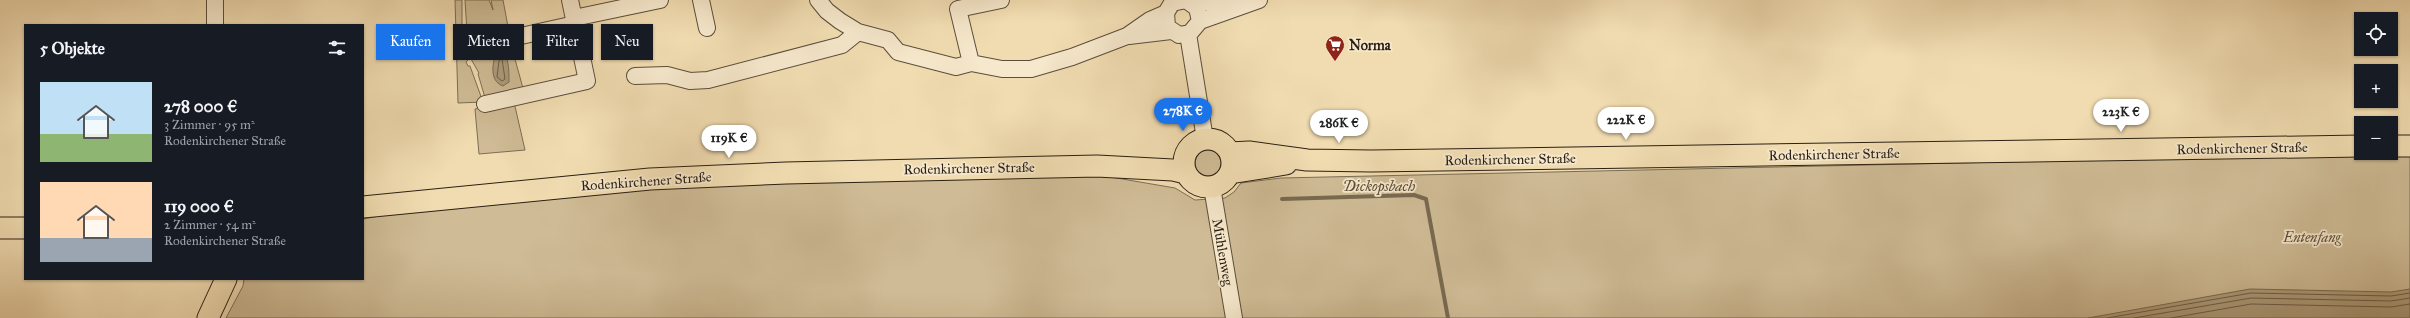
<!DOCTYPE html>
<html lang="de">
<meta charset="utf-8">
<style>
body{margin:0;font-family:"IM FELL Great Primer",serif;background:#242831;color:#f1f3f6;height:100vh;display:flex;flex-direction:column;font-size:15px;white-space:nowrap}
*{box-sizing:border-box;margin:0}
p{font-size:13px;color:#9ea1a6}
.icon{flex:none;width:22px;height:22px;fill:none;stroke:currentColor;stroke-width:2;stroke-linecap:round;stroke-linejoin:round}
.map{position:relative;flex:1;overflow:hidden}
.side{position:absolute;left:24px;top:24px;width:340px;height:256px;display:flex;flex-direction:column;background:#171b24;border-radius:0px;box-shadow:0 1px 3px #0004}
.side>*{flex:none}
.hud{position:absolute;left:376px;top:24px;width:380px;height:36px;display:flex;gap:8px}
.buttons{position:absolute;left:2354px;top:12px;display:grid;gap:8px}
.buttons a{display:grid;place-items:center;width:44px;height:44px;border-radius:0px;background:#171b24;box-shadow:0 1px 3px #0004;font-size:20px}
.price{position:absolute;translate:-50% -34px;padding:0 9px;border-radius:14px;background:#fff;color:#222;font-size:13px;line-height:26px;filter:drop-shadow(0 1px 2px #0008)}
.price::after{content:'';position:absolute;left:50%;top:24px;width:12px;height:9px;margin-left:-6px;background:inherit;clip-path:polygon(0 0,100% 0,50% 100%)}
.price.on{background:#1a73e8;color:#fff}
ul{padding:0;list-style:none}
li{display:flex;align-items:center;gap:12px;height:100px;padding:0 16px}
li span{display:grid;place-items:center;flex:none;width:112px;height:80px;border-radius:0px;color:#555}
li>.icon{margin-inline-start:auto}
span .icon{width:48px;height:48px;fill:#fffc;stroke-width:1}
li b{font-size:17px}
h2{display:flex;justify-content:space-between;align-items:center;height:48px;padding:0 16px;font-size:17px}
.chip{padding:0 14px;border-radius:0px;background:#171b24;box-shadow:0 1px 3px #0004;font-size:14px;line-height:36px}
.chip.on{background:#1a73e8;color:#fff}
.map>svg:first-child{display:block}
.green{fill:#cfbc96;stroke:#7c6e54}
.water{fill:#ad9c7b;stroke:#796a51}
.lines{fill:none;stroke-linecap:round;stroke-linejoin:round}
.shore{stroke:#6c5e47;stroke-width:1}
.stream{stroke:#796a51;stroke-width:4}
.minor-casing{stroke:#5c4e3a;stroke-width:18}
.major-casing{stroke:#2a1f13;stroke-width:23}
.minor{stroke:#f6e8cc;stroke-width:16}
.major{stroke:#f1dcb1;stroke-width:21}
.labels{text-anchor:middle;stroke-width:3.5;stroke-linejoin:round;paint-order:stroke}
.poi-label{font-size:14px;font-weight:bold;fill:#2a1f13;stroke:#f6e8cc;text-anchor:start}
.street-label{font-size:14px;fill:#2a1f13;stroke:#f6e8cc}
.park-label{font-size:14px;font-style:italic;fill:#5c4e3a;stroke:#f6e8cc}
.water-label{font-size:15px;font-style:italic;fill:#584b37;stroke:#f6e8cc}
</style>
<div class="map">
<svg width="2410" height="318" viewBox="0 0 2410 318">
<rect width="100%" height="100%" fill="#f1dcb1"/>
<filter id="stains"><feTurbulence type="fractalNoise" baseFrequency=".005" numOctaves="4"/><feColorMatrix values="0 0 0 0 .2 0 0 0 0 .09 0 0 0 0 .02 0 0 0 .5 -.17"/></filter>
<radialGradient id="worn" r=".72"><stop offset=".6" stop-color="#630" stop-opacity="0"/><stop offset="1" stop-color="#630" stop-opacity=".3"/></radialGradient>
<path class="green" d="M455 0H462V40L468 60 466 62 468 66H470L483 102 458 103Z
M465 0H489L493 10 491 0H503L512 48 524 92 486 101 478 74 479 73 471 59 475 57 474 48 486 46 468 48Z
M514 102 525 150 479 154 475 109Z
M1195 163a13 13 0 1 1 26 0a13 13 0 1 1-26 0Z
M2410 153V318H226L243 286 244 279H363V219L390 214 650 187 1099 175 1175 188 1195 200 1225 198 1234 192 1241 183 1281 178Z"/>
<path class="water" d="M500 47C509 56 509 69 509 82L503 86C488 81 492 58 500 47Z
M2250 289 2391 292 2410 289V318H2088Z"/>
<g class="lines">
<path class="shore" d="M502 59 505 79 502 81 497 77 499 61Z
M2107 318 2251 293 2391 296 2410 293
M2134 318 2251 298 2391 301 2410 298
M2171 318 2251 304 2391 307 2410 304"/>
<path class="stream" d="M1282 199 1414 195 1426 199 1448 318"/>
<defs>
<path id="minor" d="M701 0 707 28
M818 0 827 11 840 21 858 32 888 40 898 52 956 67 971 63 1002 69H1031L1072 57 1127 36 1150 20 1166 13
M1186 0 1172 3 1166 13 1167 27 1179 35 1190 33 1200 21 1197 8 1186 0
M1193 3 1227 0
M574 18 660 0
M1200 21 1259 0
M215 25V0
M1188 34 1205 139
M1129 36 1171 31
M512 38 575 24
M971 63 958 9 1001 0
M635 76 667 75 690 81 708 80 842 45 858 32
M485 104 587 81 570 0
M1212 187 1234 318"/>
<path id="major" d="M1184 163a24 24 0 1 1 48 0a24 24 0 1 1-48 0Z
M2391 146H2410
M1230 153 1249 152 1307 160 1371 161 2361 146
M1230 173 1286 164
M363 207 650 179 786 173 1097 166 1173 170 1186 173
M0 228H25
M208 318 226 279"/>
</defs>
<use href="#minor" class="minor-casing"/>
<use href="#major" class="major-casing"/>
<use href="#minor" class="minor"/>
<use href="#major" class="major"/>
</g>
<defs>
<symbol id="supermarket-pin" viewBox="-11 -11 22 30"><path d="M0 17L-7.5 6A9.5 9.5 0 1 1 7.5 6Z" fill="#8f2418" stroke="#f6e8cc"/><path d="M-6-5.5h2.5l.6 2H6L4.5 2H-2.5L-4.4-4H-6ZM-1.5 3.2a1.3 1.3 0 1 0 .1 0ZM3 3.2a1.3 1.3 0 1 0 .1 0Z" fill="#fff"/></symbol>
</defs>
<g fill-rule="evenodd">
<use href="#supermarket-pin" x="1324" y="34" width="22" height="30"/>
</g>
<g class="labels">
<g class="poi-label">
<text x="1349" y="50">Norma</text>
</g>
<g class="street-label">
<text transform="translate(2242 148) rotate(-1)" y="5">Rodenkirchener Straße</text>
<text transform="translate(1834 154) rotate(-1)" y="5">Rodenkirchener Straße</text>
<text transform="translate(1510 159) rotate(-1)" y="5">Rodenkirchener Straße</text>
<text transform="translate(969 168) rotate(-1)" y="5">Rodenkirchener Straße</text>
<text transform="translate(646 181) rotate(-4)" y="5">Rodenkirchener Straße</text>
<text transform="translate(1223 252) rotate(80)" y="5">Mühlenweg</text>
</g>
<g class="park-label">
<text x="2312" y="242">Entenfang</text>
</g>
<g class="water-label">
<text x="1379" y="191">Dickopsbach</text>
</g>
</g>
<rect width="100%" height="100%" filter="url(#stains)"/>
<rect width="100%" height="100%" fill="url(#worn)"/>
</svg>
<div class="buttons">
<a><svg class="icon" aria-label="locate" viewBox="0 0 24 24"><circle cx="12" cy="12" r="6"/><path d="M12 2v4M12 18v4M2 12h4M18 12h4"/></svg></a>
<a>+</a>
<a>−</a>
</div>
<b class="price on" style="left:1183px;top:132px">278K €</b>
<b class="price" style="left:2121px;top:133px">223K €</b>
<b class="price" style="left:1626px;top:141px">222K €</b>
<b class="price" style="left:1339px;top:144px">286K €</b>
<b class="price" style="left:729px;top:159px">119K €</b>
<div class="hud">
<a class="chip on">Kaufen</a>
<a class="chip">Mieten</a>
<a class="chip">Filter</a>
<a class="chip">Neu</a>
</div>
<section class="side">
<h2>5 Objekte<svg class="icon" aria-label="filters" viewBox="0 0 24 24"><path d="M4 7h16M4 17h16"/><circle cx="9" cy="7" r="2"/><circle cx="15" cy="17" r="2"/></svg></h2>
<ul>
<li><span style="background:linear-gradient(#bfe0f5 65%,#8fb573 0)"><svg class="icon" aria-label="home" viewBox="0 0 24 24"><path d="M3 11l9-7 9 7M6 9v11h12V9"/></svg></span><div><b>278 000 €</b><p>3 Zimmer · 95 m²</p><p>Rodenkirchener Straße</p></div></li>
<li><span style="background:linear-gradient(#ffd9b3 70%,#9aa5b1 0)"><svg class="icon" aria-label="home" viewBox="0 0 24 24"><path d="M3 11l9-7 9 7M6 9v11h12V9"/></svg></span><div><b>119 000 €</b><p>2 Zimmer · 54 m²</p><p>Rodenkirchener Straße</p></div></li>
</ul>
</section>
</div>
